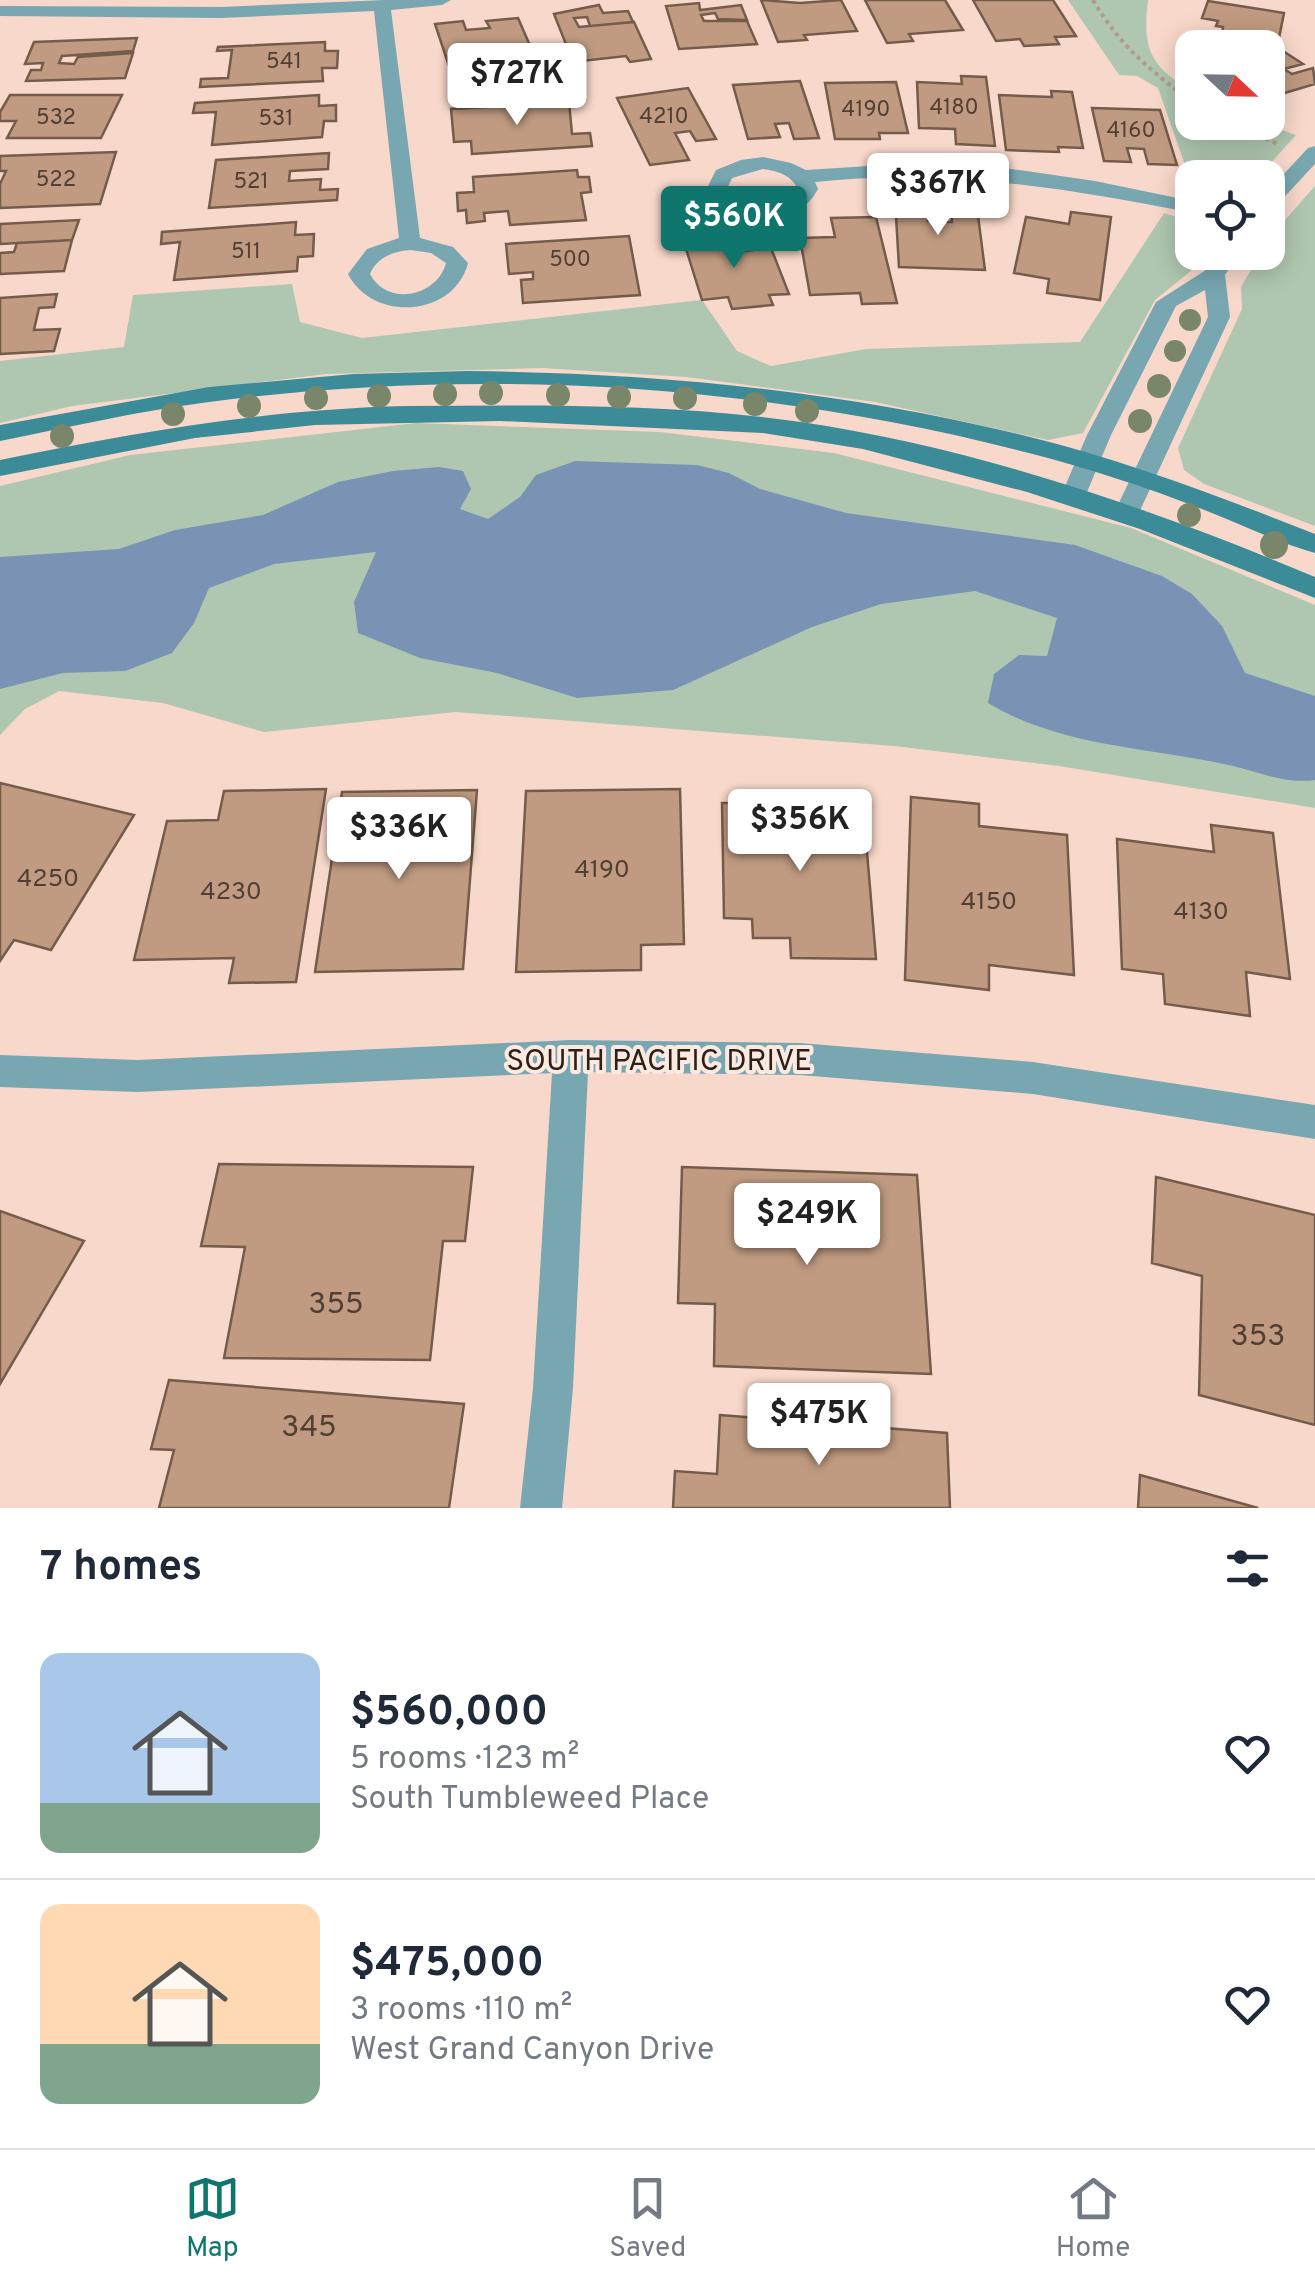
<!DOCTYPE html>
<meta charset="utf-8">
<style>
body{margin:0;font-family:Overpass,sans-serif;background:#f6f6f7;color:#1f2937;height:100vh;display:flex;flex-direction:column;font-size:38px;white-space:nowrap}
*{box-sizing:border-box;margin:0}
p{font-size:32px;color:#747a83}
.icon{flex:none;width:55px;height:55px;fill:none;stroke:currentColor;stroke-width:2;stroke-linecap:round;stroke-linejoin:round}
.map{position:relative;height:1508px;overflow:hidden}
.drawer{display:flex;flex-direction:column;background:#fff;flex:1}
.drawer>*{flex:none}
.needle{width:65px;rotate:112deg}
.fabs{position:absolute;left:1175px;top:30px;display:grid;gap:20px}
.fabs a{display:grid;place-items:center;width:110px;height:110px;border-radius:20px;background:#fff;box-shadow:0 5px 25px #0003;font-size:50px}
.price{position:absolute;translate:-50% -85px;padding:0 22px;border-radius:10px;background:#fff;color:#222;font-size:32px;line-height:65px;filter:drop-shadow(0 2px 5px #0008)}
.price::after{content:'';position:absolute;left:50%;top:60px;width:30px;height:22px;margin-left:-15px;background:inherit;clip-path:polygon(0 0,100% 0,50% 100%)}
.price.current{background:#0f766e;color:#fff}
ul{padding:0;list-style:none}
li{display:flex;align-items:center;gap:30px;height:250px;padding:0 40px}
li+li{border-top:2px solid #e0e1e3}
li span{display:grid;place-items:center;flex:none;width:280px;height:200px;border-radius:20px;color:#555}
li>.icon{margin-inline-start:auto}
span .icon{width:120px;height:120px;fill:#fffc;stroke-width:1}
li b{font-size:42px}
h2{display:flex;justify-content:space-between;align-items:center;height:120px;padding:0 40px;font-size:42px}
.menu{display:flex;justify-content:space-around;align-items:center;height:140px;border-top:2px solid #e0e1e3;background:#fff;font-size:28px;color:#747a83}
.menu a{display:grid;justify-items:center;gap:5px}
.menu .current{color:#0f766e}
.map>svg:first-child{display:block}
.green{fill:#afc7b0}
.water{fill:#7a92b4}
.building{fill:#c09b81;stroke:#745c4b;stroke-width:2.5}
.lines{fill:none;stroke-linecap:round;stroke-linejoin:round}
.path{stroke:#b39a8f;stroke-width:4;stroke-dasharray:4 4;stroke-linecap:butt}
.street{fill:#78a7b1;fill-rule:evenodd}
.secondary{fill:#3b8b99;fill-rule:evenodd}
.tree{fill:#798669}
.labels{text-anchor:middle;stroke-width:8;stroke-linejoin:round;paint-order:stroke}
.far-number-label{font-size:22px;fill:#513f34}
.number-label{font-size:25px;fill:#513f34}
.street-label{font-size:30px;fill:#2c201b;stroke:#fce9e0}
.near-number-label{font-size:30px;fill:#513f34}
</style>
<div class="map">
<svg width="1315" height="1508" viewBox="0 0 1315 1508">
<rect width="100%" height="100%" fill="#f8d8ca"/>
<path class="green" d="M1068 0H1148C1142 49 1150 66 1192 92V122L1262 123 1296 135 1258 177 1192 178V185L1158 88 1137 76 1119 75Z
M1315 186V526L1204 484 1184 470 1178 448 1242 309 1241 287 1261 253 1268 252 1271 236Z
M1164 213 1192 222V252L1210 253 1208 257 1155 300 1083 433 1048 440 875 402 686 377 542 368 326 374 72 406 0 423V361L124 347 133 295 292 284 300 322 362 338 702 300 737 351 771 366 866 349 1080 342Z
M416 423 660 432 834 453 1131 528 1315 605V808L1059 766 894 746 456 712 264 732 163 703 59 691 25 709 0 735V486L130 455Z"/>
<path class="water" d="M575 461 697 465 729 473 760 489 846 513 1075 545 1162 576 1192 594 1222 626 1245 673 1315 696V780C1284 784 1263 773 1233 766 1150 747 1063 748 988 703L994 674 1019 655 1047 656 1057 618 975 591 881 604 812 627 673 690 577 698 497 673 420 658 358 633 354 602 376 552 274 564 209 588 194 623 172 653 125 671 63 673 0 689V557L119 549 175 530 263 515 338 482 393 471 439 467 463 471 471 489 460 509 488 519 520 497 536 475Z"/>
<path class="building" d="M761 0 800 3 841 0 857 31 804 35 807 40 778 42Z
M865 0H945L963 30 909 34 913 41 887 43Z
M973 0H1053L1076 36 1055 37 1059 44 1024 46 1020 39 996 41Z
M1208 1 1284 13 1278 43 1222 34 1223 27 1216 26 1218 21 1202 18Z
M699 3 700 10 741 5 747 20 718 19 715 13 701 15 704 21H747L757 44 679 49 666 6Z
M599 5 603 13 628 11 633 22 590 26 587 17 574 18 579 27 634 22 651 59 630 62 626 56 573 62 554 14Z
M518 18 538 64 481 70 482 74 453 78 435 24 463 21 466 30 490 28 486 21Z
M137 38 133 51 62 56 59 63 74 64 78 57 133 53 125 78 26 81 31 70H41L43 63 25 64 34 42Z
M325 42V51H338L337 68H322L323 81 200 87 201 79 228 78 232 50 217 51 218 47Z
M1283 51 1303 64 1284 69 1292 74 1313 68 1315 84 1268 98V55Z
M961 76 986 77 995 146 956 144 955 129 919 128 917 82 962 84Z
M800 81 819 138 794 139 789 123 775 124 780 137 748 139 733 85Z
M896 82 908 133H879L880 139H835L825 83Z
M688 88 716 139 696 141 690 131 675 133 689 160 650 165 617 98Z
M1051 91 1072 92 1083 148 1058 147 1059 152 1006 150 999 95 1052 97Z
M10 95H122L101 138H7L16 121H0V112Z
M319 95V106L336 105V121H324L322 137 212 145 216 112 193 113 195 103Z
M569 102 572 134 590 133 592 146 472 154 471 141 454 142 451 109Z
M1092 108 1160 110 1177 165 1148 164 1144 149 1127 148 1131 162 1104 161Z
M116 152 100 204 0 208V184L6 171H0V156Z
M329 153 328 169 290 171 289 181 321 179 320 190 338 189 337 200 209 208 216 160Z
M577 170 578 177H589L591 192 581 193 586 220 510 225 508 211 484 213 485 221 467 223 466 210 458 211 457 193 474 192 473 177Z
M895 199 927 200 928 221 952 222 951 207 977 208 985 270 899 267Z
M1071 212 1111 217 1100 300 1047 293 1049 279 1014 273 1026 217 1069 224Z
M876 217 897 303 862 304 860 293 810 295 800 238 835 237 831 218Z
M79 220 72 240 0 244V224Z
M296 222 295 235 314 234 313 256 298 257 297 271 174 280 180 242 161 244 162 232Z
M731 232 738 252 771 248 789 294 769 295 773 305 732 309 728 297 702 300 682 236Z
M629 236 640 295 523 303 521 280 533 279V272L509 274 506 244Z
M72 240 64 271 0 274V253L14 252 17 243Z
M57 294 54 307 39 308 34 330 60 329 54 351 0 354V298Z
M0 783 134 815 51 950 14 940 0 961Z
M326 789 296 982 229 983 234 958 134 960 167 821 218 820 224 791Z
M680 789 684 944 641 945V970L516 972 526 791Z
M477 790 463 969 315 972 342 792Z
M770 791 843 792 845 816H864L876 959 791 958 790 938H753L752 919 724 918 722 803H764Z
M911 797 979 804V826L1067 835 1074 975 989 965V990L905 980Z
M1211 825 1273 833 1290 979 1246 972 1250 1016 1165 1004 1163 974 1122 969 1117 839 1214 852Z
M219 1164 473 1167 465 1241H443L430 1360 224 1358 245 1247 201 1246Z
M682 1167 917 1175 931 1374 714 1366 715 1304 678 1303Z
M1156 1177 1315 1215V1425L1199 1395 1202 1276 1152 1263Z
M0 1211 84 1241 0 1384Z
M169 1380 464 1404 449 1508H159L174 1450 151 1449Z
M720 1415 947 1433 950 1508H673L675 1471 717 1474Z
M1140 1475 1258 1508H1138Z"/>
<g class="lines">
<path class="path" d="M1093 0C1119 45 1151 71 1192 102
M1229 122 1280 145"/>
<path class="street" d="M385 0H451L442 5 391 10 420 238 453 247 468 263C454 318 372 322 348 274L367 249 399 238 374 11 221 18 0 16V6L221 7ZM411 250 431 253 446 263C437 297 387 307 370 274 377 257 394 251 411 250Z
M1315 146V164L1275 207 1268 209V191L1308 148Z
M763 157 791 163 806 170 900 164 998 167 1095 181 1192 201V213C1066 188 944 168 815 182L818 189C795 233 733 227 706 190L716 170 741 160ZM763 169C778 171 791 175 798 189 782 216 745 210 727 189L732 178Z
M1218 252H1240L1225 275 1230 317 1136 519H1118L1114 513 1208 317 1205 290 1176 306 1111 435 1082 504H1064L1060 498 1087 435 1156 302 1206 270Z
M571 1040 800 1043 1033 1062 1315 1105V1139L1033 1094 800 1075 588 1072 573 1388 562 1508H520L533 1388 552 1073 138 1092 0 1087V1055L138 1060Z"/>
<path class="secondary" d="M468 371C660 373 847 391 1034 438 1130 462 1223 498 1315 534V553C1276 542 1239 523 1202 509 1146 487 1087 468 1029 453 764 384 480 366 209 402 139 411 69 427 0 441V425L209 387 353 374Z
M407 406C537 405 672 403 801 422 977 448 1151 508 1315 577V598L1140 529 1027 492 863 449 763 433 500 421 315 425 195 438 0 476V460C136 432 268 409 407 406Z"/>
</g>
<g class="tree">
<circle cx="1190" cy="320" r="11"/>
<circle cx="1175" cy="351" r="11"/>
<circle cx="1159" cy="386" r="12"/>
<circle cx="491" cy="393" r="12"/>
<circle cx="445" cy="394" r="12"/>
<circle cx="558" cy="395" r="12"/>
<circle cx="379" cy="396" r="12"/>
<circle cx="619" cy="397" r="12"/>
<circle cx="316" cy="398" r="12"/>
<circle cx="685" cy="398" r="12"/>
<circle cx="755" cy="404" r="12"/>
<circle cx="249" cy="406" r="12"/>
<circle cx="807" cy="411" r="12"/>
<circle cx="173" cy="414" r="12"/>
<circle cx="1140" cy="421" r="12"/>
<circle cx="62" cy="436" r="12"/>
<circle cx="1189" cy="515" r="12"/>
<circle cx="1274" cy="545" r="14"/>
</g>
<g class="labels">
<g class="far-number-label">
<text x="284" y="68">541</text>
<text x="954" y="114">4180</text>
<text x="866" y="116">4190</text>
<text x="664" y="123">4210</text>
<text x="56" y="124">532</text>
<text x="276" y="125">531</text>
<text x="1131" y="137">4160</text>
<text x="56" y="186">522</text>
<text x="251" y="188">521</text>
<text x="246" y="258">511</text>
<text x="570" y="266">500</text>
</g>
<g class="number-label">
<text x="602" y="877">4190</text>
<text x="48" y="886">4250</text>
<text x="231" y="899">4230</text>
<text x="989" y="909">4150</text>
<text x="1201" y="919">4130</text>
</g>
<g class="street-label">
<text x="659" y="1070">SOUTH PACIFIC DRIVE</text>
</g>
<g class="near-number-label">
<text x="336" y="1313">355</text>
<text x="1258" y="1345">353</text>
<text x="309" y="1436">345</text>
</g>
</g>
</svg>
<div class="fabs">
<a><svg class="needle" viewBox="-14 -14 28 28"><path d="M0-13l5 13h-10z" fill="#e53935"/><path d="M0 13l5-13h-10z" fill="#747a83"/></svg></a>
<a><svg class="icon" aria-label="locate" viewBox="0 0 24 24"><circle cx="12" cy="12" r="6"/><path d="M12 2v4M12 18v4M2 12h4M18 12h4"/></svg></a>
</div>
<b class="price" style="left:517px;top:128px">$727K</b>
<b class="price" style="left:938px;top:238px">$367K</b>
<b class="price current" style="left:734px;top:271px">$560K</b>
<b class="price" style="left:800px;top:874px">$356K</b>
<b class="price" style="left:399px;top:882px">$336K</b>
<b class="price" style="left:807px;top:1268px">$249K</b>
<b class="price" style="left:819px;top:1468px">$475K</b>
</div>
<section class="drawer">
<h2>7 homes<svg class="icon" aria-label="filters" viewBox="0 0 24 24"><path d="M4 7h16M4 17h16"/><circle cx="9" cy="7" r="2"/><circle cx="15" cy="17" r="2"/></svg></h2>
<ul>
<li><span style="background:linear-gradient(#a9c7e8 75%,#7fa58c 0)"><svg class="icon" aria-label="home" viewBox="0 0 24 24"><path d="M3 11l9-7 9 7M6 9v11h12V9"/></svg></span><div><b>$560,000</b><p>5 rooms · 123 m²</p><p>South Tumbleweed Place</p></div><svg class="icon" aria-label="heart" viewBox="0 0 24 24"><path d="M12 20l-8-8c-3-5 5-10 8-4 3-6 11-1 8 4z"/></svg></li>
<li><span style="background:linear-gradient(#ffd9b3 70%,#7fa58c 0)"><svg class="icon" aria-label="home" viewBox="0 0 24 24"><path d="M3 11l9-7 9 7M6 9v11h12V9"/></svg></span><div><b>$475,000</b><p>3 rooms · 110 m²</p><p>West Grand Canyon Drive</p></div><svg class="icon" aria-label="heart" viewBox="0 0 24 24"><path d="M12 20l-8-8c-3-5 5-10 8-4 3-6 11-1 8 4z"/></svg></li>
</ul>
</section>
<nav class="menu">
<a class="current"><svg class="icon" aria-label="map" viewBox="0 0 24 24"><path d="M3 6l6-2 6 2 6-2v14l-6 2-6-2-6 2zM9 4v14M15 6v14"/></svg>Map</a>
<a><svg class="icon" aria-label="saved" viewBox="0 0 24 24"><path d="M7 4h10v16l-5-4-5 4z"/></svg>Saved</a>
<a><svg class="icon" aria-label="home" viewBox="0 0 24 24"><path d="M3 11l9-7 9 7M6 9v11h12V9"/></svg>Home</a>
</nav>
